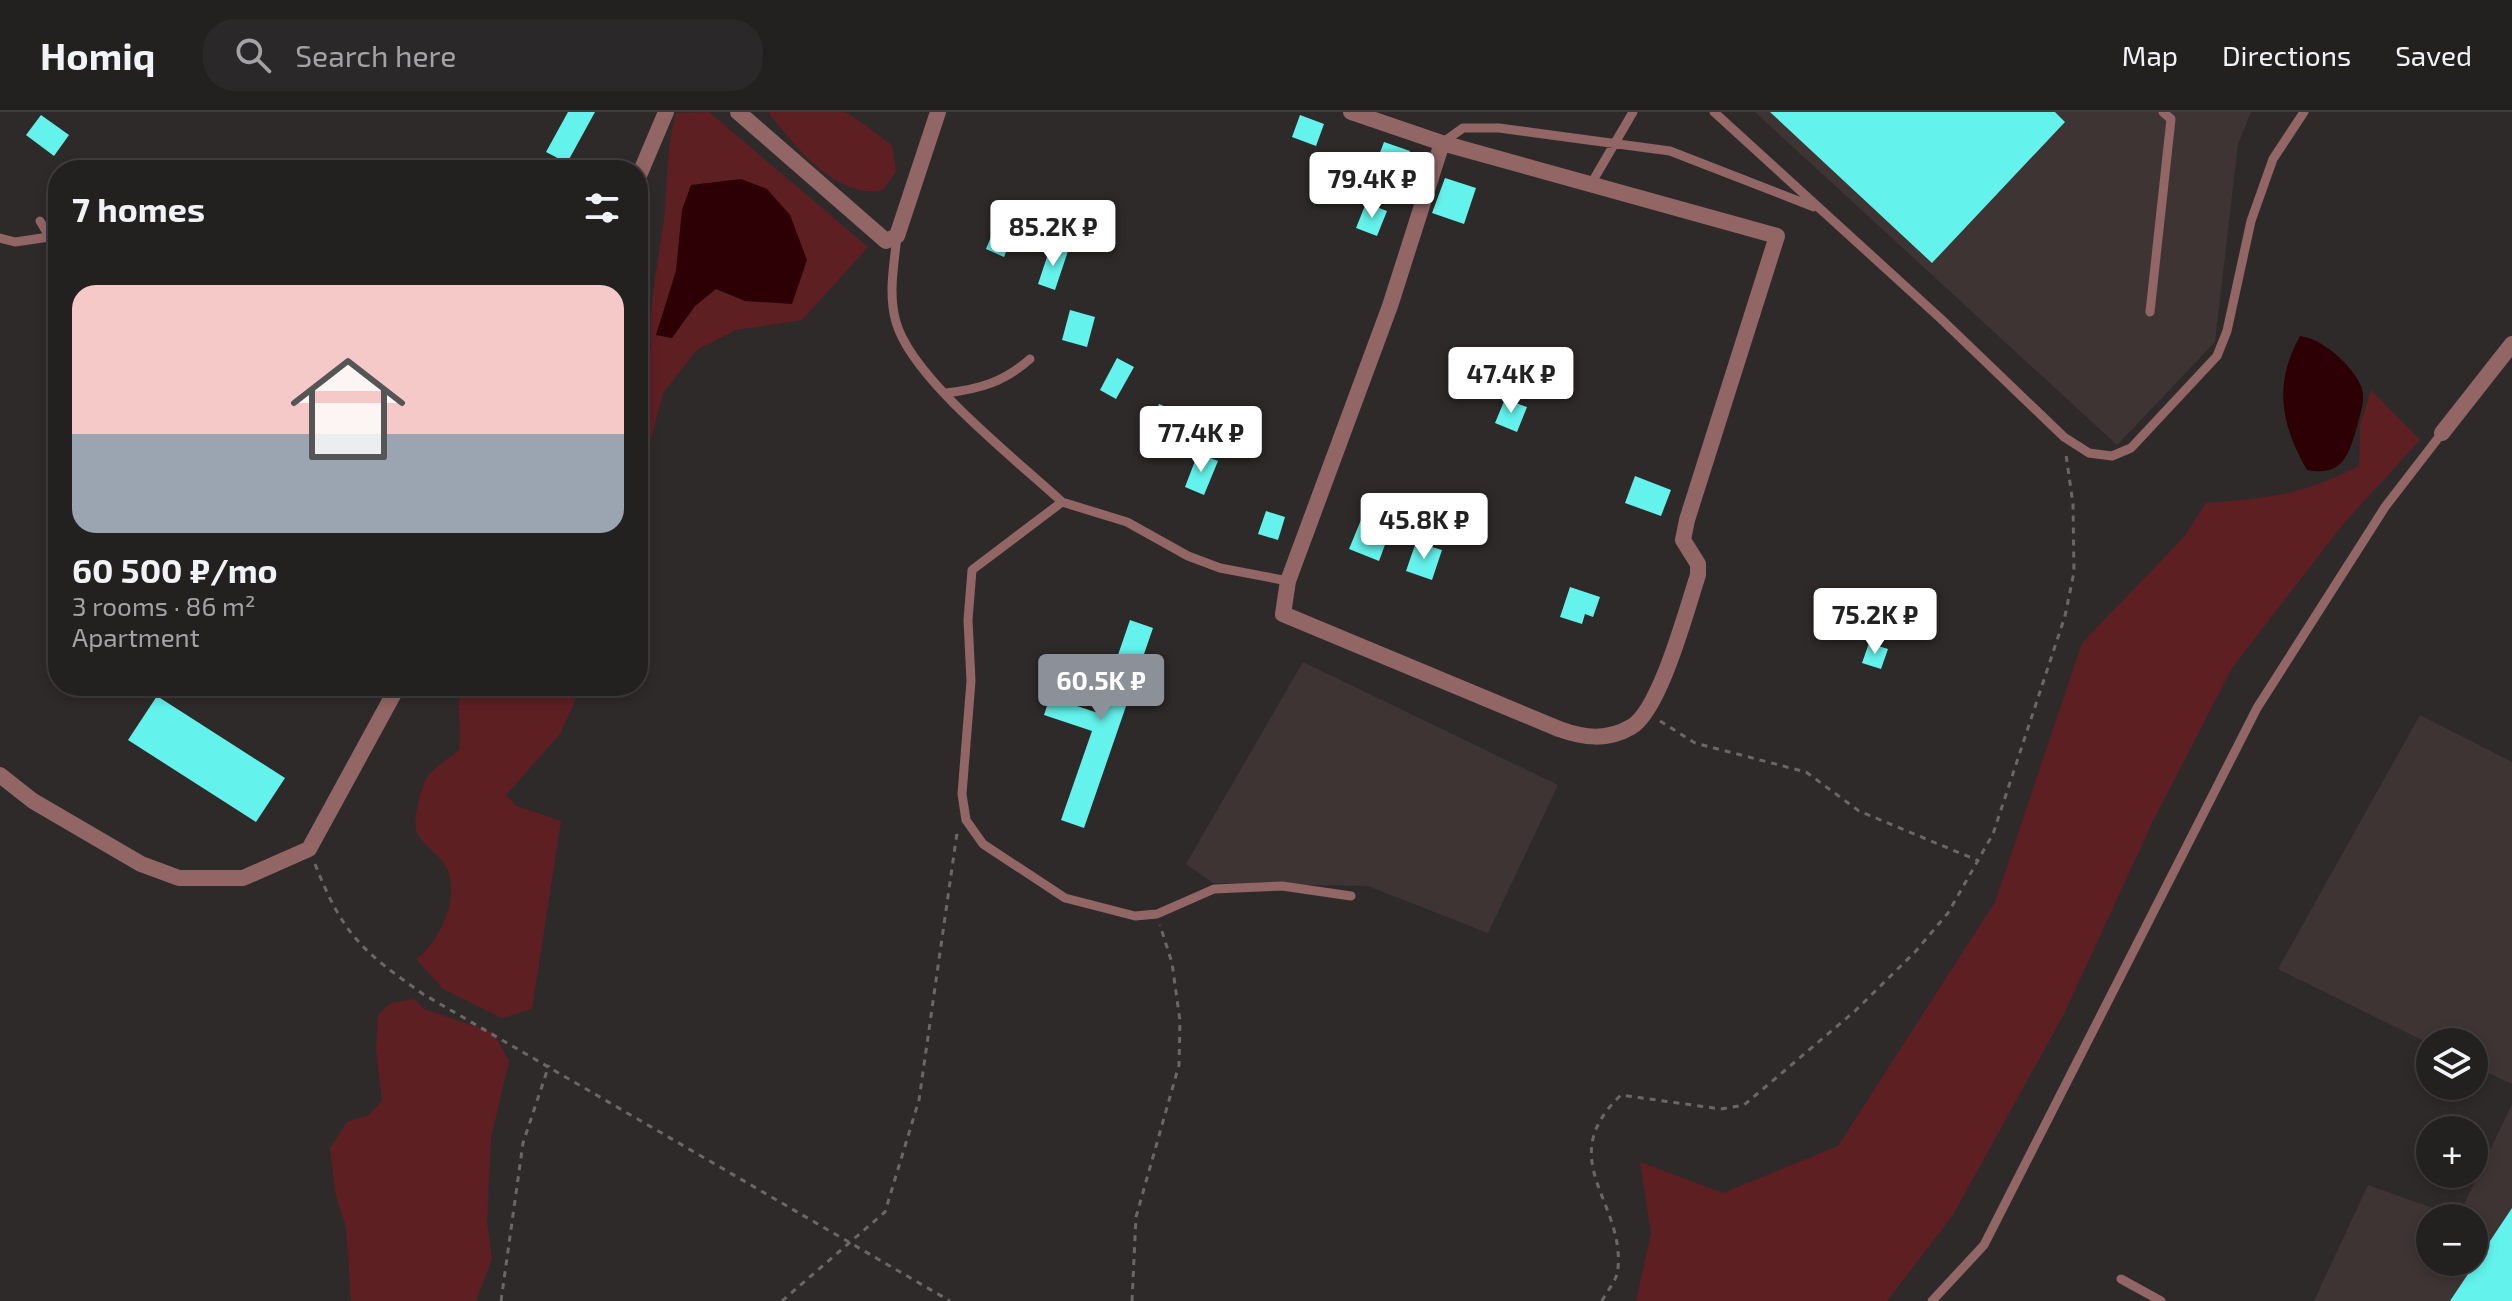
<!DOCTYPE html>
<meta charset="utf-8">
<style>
body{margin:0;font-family:"Exo 2",sans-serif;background:#2b2829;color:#f1f3f6;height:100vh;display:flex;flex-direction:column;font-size:30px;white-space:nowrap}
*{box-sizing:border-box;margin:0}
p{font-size:26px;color:#a3a3a5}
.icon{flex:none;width:44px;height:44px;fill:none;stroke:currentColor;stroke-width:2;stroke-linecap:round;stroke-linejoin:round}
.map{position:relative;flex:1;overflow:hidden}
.sheet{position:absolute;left:48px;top:48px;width:600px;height:536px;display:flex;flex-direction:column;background:#232020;border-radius:32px;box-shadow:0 4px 12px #0003,0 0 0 2px #403e3e}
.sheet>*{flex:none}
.buttons{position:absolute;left:2416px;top:916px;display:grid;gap:16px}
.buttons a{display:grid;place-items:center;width:72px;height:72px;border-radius:50%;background:#232020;box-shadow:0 4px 12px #0003,0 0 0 2px #403e3e;font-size:40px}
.price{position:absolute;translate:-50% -68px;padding:0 18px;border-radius:8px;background:#fff;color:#222;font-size:26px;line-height:52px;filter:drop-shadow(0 2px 4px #0008)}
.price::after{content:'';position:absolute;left:50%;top:48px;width:24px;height:18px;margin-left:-12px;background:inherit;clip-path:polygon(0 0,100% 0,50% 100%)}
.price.selected{background:#8c9099;color:#fff}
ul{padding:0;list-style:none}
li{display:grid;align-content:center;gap:16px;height:424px;padding:0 24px}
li+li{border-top:2px solid #403e3e}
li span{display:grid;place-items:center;height:248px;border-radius:24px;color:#555}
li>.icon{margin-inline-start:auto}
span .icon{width:144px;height:144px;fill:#fffc;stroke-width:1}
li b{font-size:34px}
h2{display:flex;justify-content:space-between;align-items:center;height:96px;padding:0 24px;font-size:34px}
header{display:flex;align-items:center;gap:48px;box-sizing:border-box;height:112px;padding:0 40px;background:#232020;border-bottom:2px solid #403e3e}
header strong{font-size:38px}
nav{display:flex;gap:44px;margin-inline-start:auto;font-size:28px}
.search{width:560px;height:72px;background:#2b2829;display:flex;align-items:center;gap:20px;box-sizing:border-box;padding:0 28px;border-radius:32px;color:#a3a3a5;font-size:30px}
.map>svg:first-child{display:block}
.built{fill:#3f3434;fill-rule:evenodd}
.green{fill:#5e1f23;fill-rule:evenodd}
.water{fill:#2c0005}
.building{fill:#63f3ec}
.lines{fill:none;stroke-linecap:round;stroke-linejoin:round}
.path{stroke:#6b6767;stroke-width:3;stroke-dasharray:6 6;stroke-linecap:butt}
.lane{stroke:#916665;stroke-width:9}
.street{stroke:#916665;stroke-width:16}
</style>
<header>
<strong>Homiq</strong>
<div class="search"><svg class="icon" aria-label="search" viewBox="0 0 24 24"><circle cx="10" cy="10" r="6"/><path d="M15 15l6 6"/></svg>Search here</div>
<nav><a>Map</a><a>Directions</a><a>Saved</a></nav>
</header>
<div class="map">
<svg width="2512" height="1189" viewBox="0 0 2512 1189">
<rect width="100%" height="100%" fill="#2f2a2a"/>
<path class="built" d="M1755 0H2251L2238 32 2215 230 2117 333Z
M1303 550 1558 673 1488 821 1368 774 1213 771 1186 752Z
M2420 603 2512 650V972L2474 954V930L2430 932 2278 857Z
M2512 992V1189H2314L2368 1073 2458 1105ZM2430 1106H2474V1150H2430Z"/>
<path class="green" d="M709 0 868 135 802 208 736 218 697 238 663 281 648 339 638 358V251L651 235C648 189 660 145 665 99 668 61 666 40 676 1ZM682 98 745 189 716 177 695 194 672 226 656 223 676 159Z
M768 0H844L851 3 892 33 896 60 883 78C836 88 794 33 768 0Z
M2371 278 2420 328 2344 411 2232 556 2152 711 2064 902 1953 1103 1887 1189H1636L1651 1121 1640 1050 1723 1081 1838 1034 1995 790 2082 531 2184 425 2206 391C2269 386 2302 383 2359 354L2360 314Z
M461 574H582L560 622 506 683 517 694 561 709 532 897 502 906 443 877 416 847C440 830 459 787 448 759 441 742 424 735 417 721 412 710 421 677 426 667 433 656 449 646 459 638 462 616 456 596 461 574Z
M414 887 424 897 494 921 509 949 491 1026 487 1110 492 1147 476 1189H351L346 1115 335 1080 330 1036 347 1010 369 1003 382 989 376 937 378 903 391 891Z"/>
<path class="water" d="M741 67 767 77 790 103 807 148 792 192 745 189 716 177 695 194 672 226 656 223 676 159 682 98 691 73Z
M2300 224C2322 226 2353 254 2361 274 2366 286 2361 299 2358 311 2349 342 2344 365 2307 358 2281 312 2273 273 2300 224Z"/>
<path class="building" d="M568 0H595L567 51 546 40Z
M1770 0H2055L2065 10 1932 151Z
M41 3 69 23 54 44 26 23Z
M1300 3 1324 12 1316 34 1292 25Z
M1384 30 1410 39 1402 61 1376 51Z
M1445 66 1476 76 1464 112 1432 101Z
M1366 91 1387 99 1377 124 1356 116Z
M999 105 1018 112 1004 145 986 137Z
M1051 133 1068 139 1055 178 1038 172Z
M1070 198 1095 205 1087 235 1062 228Z
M1117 246 1134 255 1116 287 1100 278Z
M1505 287 1527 295 1517 320 1495 311Z
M1159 292 1183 302 1170 335 1146 326Z
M1198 341 1218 349 1204 383 1185 375Z
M1635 364 1671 378 1661 404 1625 391Z
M1266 399 1285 405 1278 428 1258 422Z
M1361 408 1390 419 1379 449 1349 437Z
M1416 430 1442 438 1432 468 1406 459Z
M1570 475 1600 485 1593 505 1585 502 1582 512 1560 505Z
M1130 508 1153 516 1084 716 1061 708 1092 619 1044 603 1050 585 1098 601Z
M1869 531 1888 537 1881 557 1862 551Z
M157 584 285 666 256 710 128 628Z
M2512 1096V1189H2450Z"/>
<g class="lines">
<path class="path" d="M1660 609 1695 631 1806 660 1859 699 1979 749
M315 752C343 823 362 839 423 882L950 1189
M501 1189 523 1031 549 953
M782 1189 885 1100 919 988 957 721
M1132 1189 1136 1105 1179 953 1180 909 1172 851 1160 813
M1602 1189C1607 1179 1618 1167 1618 1156 1624 1088 1553 1048 1621 983L1721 997 1744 993 1855 899 1915 840 1948 801 1993 722 2065 504 2074 460 2073 392 2066 343"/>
<path class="lane" d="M1714 0 1940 206 2064 325 2089 341 2112 344 2131 336 2217 244 2227 219 2251 109 2273 47 2304 0
M1442 31 1463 16H1499L1670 39 1814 95
M1591 72 1633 0
M40 109 46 119 57 124
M897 124C894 153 888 182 896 210 912 267 1017 348 1062 390L972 458 968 508 971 569 962 682 966 708 983 732 1065 786 1135 804 1157 802 1214 777 1282 774 1351 784
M0 126 15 130 56 124
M2150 200 2171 7 2163 0
M946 281C980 277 1004 270 1030 247
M1062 390 1127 410 1188 444 1220 456 1288 469
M2121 1167 2161 1189
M1932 1189 1984 1133 2257 596 2385 395 2442 321"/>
<path class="street" d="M738 0 886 129 897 124 938 0
M1351 0 1442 31 1777 124 1687 408 1683 428 1698 452V463C1687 496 1660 599 1631 615 1607 629 1584 626 1559 617L1283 502 1288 469 1390 194 1442 31
M638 66 666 0
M2442 321 2512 232
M0 663 33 689 141 752 179 766H243L309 737 398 574"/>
</g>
</svg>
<div class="buttons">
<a><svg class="icon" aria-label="layers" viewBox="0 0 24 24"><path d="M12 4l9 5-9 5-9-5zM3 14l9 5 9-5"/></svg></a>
<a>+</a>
<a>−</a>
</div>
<b class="price" style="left:1372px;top:108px">79.4K ₽</b>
<b class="price" style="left:1053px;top:156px">85.2K ₽</b>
<b class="price" style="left:1511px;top:303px">47.4K ₽</b>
<b class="price" style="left:1201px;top:362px">77.4K ₽</b>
<b class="price" style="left:1424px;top:449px">45.8K ₽</b>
<b class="price" style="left:1875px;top:544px">75.2K ₽</b>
<b class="price selected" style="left:1101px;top:610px">60.5K ₽</b>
<section class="sheet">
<h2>7 homes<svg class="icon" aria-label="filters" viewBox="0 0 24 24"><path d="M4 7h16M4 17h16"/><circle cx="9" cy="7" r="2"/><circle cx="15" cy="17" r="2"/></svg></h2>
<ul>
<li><span style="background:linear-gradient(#f6c9c9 60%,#9aa5b1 0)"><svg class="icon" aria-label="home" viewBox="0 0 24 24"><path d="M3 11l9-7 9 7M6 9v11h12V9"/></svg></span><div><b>60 500 ₽/mo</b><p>3 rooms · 86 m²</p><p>Apartment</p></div></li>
</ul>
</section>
</div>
